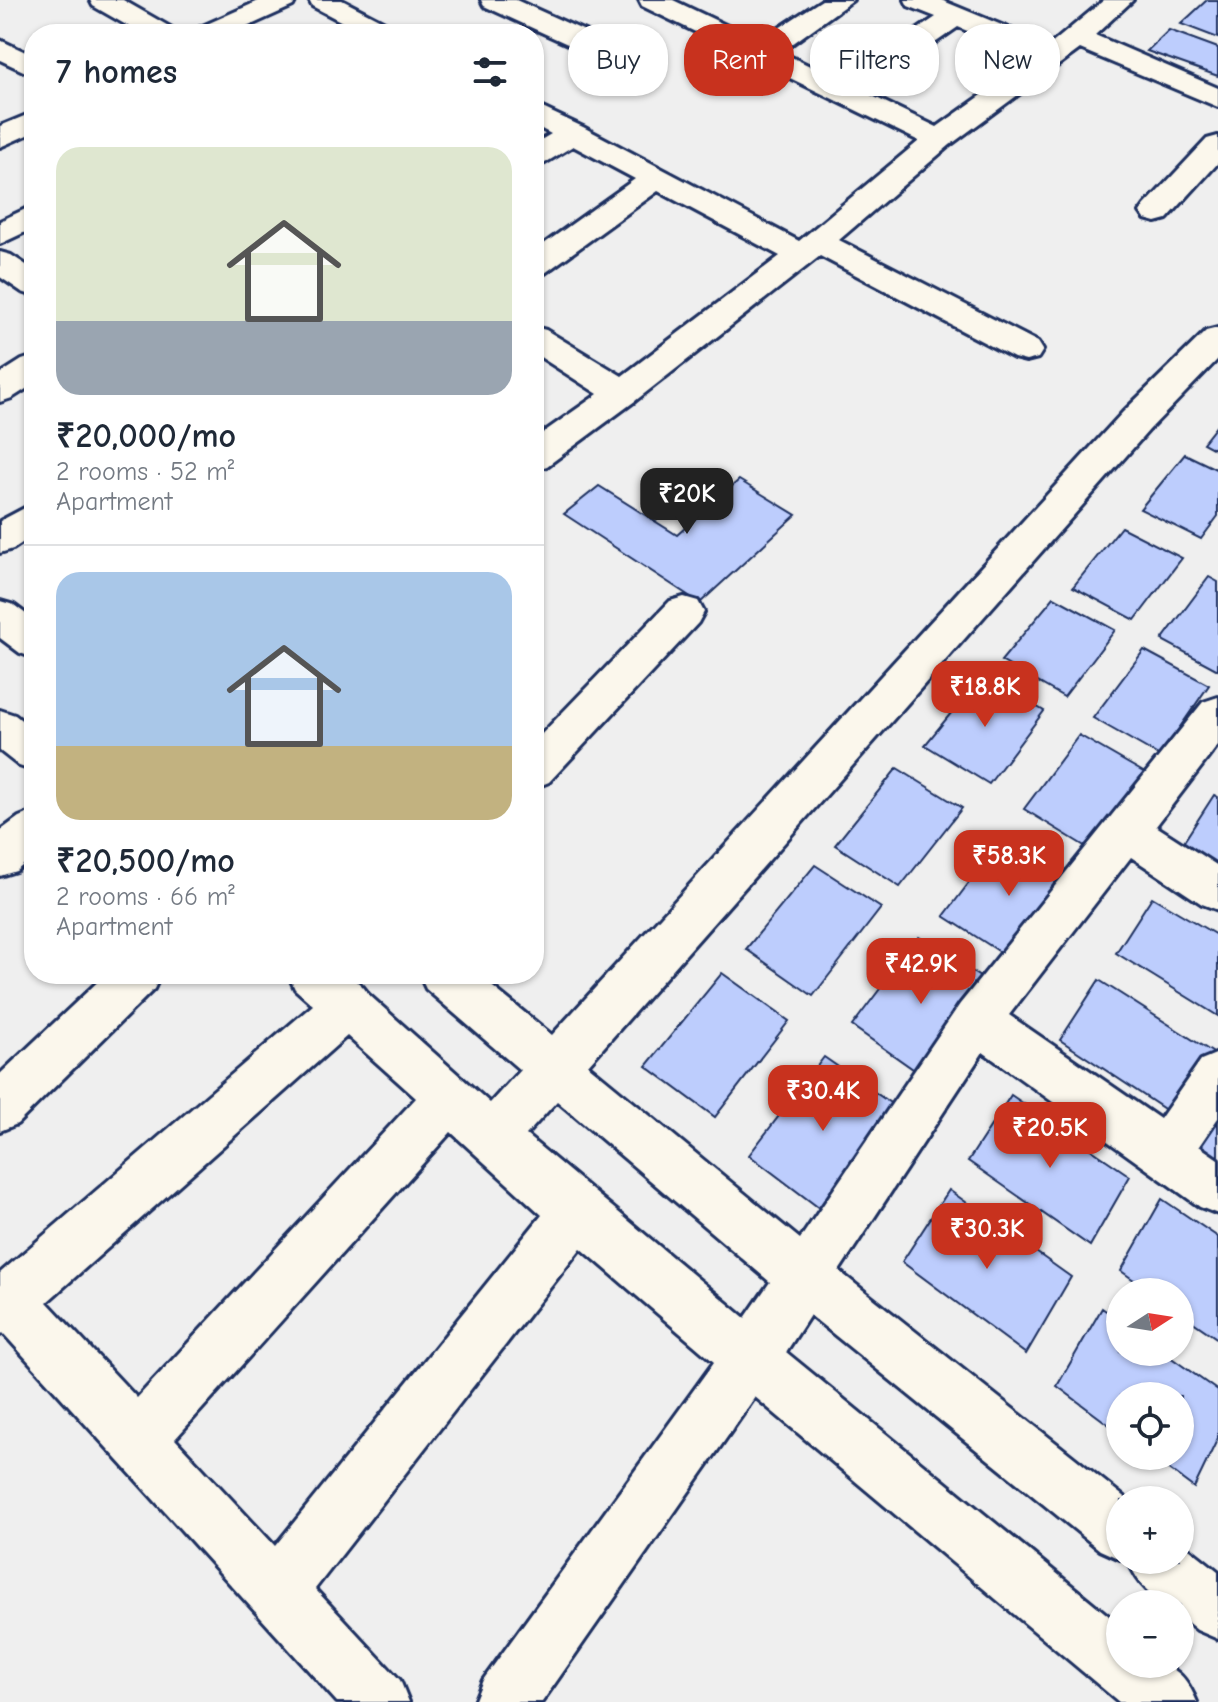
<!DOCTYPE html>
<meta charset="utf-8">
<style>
body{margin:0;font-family:"Comic Neue",sans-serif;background:#f2f2f3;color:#1f2937;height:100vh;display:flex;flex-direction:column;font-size:30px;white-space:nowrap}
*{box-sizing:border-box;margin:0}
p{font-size:26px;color:#747a83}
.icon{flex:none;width:44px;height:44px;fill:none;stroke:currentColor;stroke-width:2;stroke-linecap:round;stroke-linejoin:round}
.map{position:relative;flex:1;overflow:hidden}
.panel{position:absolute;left:24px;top:24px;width:520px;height:960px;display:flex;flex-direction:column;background:#fff;border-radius:32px;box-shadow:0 2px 6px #0004}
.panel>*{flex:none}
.banner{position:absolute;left:568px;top:24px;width:530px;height:72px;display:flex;gap:16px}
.needle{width:52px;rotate:78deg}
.controls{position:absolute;left:1106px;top:1278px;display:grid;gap:16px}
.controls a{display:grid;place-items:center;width:88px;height:88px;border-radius:50%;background:#fff;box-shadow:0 2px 6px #0004;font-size:40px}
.price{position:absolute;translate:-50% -68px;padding:0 18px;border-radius:16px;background:#c8321e;color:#fff;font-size:26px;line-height:52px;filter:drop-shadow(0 2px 4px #0008)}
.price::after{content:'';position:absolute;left:50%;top:48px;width:24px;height:18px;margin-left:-12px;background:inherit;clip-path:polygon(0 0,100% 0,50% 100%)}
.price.selected{background:#222;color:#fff}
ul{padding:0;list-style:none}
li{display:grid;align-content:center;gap:16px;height:424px;padding:0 32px}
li+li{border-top:2px solid #e0e1e3}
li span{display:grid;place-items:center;height:248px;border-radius:24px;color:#555}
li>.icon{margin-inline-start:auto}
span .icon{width:144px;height:144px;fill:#fffc;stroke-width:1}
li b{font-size:34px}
h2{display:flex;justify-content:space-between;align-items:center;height:96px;padding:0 32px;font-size:34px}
.tag{padding:0 28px;border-radius:32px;background:#fff;box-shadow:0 2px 6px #0004;font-size:28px;line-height:72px}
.tag.selected{background:#c8321e;color:#fff}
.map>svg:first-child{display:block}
.building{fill:#bdcdfd;stroke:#1b2f5e;stroke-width:2}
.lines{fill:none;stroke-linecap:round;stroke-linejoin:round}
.minor-casing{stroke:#1b2f5e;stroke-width:6}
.minor{fill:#fbf7ec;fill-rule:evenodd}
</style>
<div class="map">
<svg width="1218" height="1702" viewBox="0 0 1218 1702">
<rect width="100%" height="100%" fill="#efefef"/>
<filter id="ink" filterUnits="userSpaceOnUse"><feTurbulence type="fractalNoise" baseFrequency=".0125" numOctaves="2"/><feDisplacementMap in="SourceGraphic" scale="16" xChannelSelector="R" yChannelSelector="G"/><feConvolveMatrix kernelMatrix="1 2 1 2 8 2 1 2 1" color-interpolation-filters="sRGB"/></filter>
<g filter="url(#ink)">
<path class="building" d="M1207 0H1218V38L1181 24Z
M1169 30 1218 48V76L1147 51Z
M1218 424V451L1203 443Z
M1185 454 1218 470V516L1201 539 1140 509Z
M739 480 796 515 700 603 564 514 599 486 677 535Z
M1121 527 1182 558 1135 620 1073 587Z
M1209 577 1218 582V670L1162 640Z
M1054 597 1115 630 1064 697 1001 661Z
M1144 650 1209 685 1160 756 1093 718Z
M982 675 1044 711 989 784 925 745Z
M1079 735 1145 773 1091 850 1024 809Z
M897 768 962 808 900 887 835 845Z
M1214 795 1218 797V867L1181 846Z
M1005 835 1073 877 1014 961 944 916Z
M815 865 881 908 813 996 746 949Z
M1152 897 1218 936V1016L1116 953Z
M919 937 989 983 923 1076 852 1026Z
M722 973 789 1021 715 1117 646 1066Z
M1099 980 1215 1054 1178 1118 1060 1040Z
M824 1057 896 1107 823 1211 749 1155Z
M1011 1095 1130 1176 1090 1246 968 1161Z
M1218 1111V1158L1199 1145Z
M949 1190 1071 1277 1026 1354 902 1262Z
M1162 1199 1218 1237V1339L1180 1313V1292H1151L1121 1271Z
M1102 1308 1120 1321V1352H1163L1218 1391V1438L1194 1488 1151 1456H1180V1396H1120V1433L1057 1386Z"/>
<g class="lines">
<defs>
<path id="minor" d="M90 0H123L172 28 176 34H142L93 6Z
M261 0H296L293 6 231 34H194L198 28Z
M309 0H342L396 28 400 34H365L312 6Z
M481 0H516L651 61 655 67 651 73 641 75 631 73 484 6Z
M639 0H673L759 41 822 0H853L781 52 841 81 936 17 908 6 905 0H941L1050 45 1104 0H1133L1095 35 1218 88V107L1080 49 950 145 839 240 1038 342 1043 350 1038 358 1026 361 1014 358 820 256 635 401 547 466 534 470V439L598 394 534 353V327L546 330 622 376 780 256 658 191 545 273 534 276V251L635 179 573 146 545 163 534 166V144L551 134 534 125V104L583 127 799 241 919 141 642 6ZM958 27 1033 59 937 127 864 92Z
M0 40 34 56V76L0 60Z
M34 112V132L0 147V126Z
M1218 136V163L1167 219 1156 222 1145 219 1140 212 1145 205 1207 139Z
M34 205V228L0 244V221Z
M0 252 11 255 34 270V296L22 292 0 277Z
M1218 328V359L1149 430 588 1065 800 1239 960 1004 1203 702 1218 697V745L1156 826 1218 866V910L1202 904 1131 857 1009 1015 1160 1119 1201 1060 1218 1053V1118L1199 1146 1218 1159V1214L1200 1207 983 1052 839 1271 1128 1500H1120V1559L1100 1550 810 1315 786 1352 1120 1625V1664C1162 1664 1179 1659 1197 1702H1119L755 1397 542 1702H474L483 1680 714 1362 581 1248 315 1589 400 1680 409 1702H337L3 1333 0 1335V1273L313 1005 295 989 288 974C314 974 354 967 368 994L490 1103 520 1070 426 989 419 974H477L552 1035 1123 412 1206 331ZM347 1036 416 1098 137 1398 47 1302ZM557 1101 770 1282 745 1318 526 1135ZM451 1132 542 1215 275 1546 175 1439Z
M34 356V384L12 398 0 402V374L22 360Z
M34 503V535L13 549 0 553V521Z
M684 597 698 601 704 612 698 623 549 782 534 788V742L670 601Z
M0 601 14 605 34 620V658L20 653 0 638Z
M0 710 15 715 34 730V771L19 766 0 751Z
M34 811V856L16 871 0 876V831L19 817Z
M106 974H161L154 989 17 1124 0 1131V1074Z
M1180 1541 1218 1571V1639L1197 1630 1180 1616V1604C1154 1604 1137 1583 1128 1560H1180Z"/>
</defs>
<use href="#minor" class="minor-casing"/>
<use href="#minor" class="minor"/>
</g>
</g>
</svg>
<div class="controls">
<a><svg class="needle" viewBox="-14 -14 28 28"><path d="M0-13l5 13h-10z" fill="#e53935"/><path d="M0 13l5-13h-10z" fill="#747a83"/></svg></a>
<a><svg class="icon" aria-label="locate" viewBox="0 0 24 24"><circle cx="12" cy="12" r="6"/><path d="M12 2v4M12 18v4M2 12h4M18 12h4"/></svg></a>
<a>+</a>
<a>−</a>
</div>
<b class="price selected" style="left:687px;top:536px">₹20K</b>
<b class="price" style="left:985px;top:729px">₹18.8K</b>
<b class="price" style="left:1009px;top:898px">₹58.3K</b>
<b class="price" style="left:921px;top:1006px">₹42.9K</b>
<b class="price" style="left:823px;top:1133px">₹30.4K</b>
<b class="price" style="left:1050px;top:1170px">₹20.5K</b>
<b class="price" style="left:987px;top:1271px">₹30.3K</b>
<div class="banner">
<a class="tag">Buy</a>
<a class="tag selected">Rent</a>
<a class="tag">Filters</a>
<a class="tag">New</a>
</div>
<section class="panel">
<h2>7 homes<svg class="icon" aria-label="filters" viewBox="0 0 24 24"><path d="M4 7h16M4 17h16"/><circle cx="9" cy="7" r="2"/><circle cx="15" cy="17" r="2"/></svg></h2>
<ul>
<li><span style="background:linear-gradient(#dfe7d0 70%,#9aa5b1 0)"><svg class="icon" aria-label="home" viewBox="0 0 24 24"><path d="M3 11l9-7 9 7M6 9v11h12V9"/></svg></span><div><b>₹20,000/mo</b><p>2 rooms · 52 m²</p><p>Apartment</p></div></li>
<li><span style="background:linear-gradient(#a9c7e8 70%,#c2b280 0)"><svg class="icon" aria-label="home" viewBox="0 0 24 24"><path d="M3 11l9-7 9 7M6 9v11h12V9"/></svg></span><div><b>₹20,500/mo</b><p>2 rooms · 66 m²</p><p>Apartment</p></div></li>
</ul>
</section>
</div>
